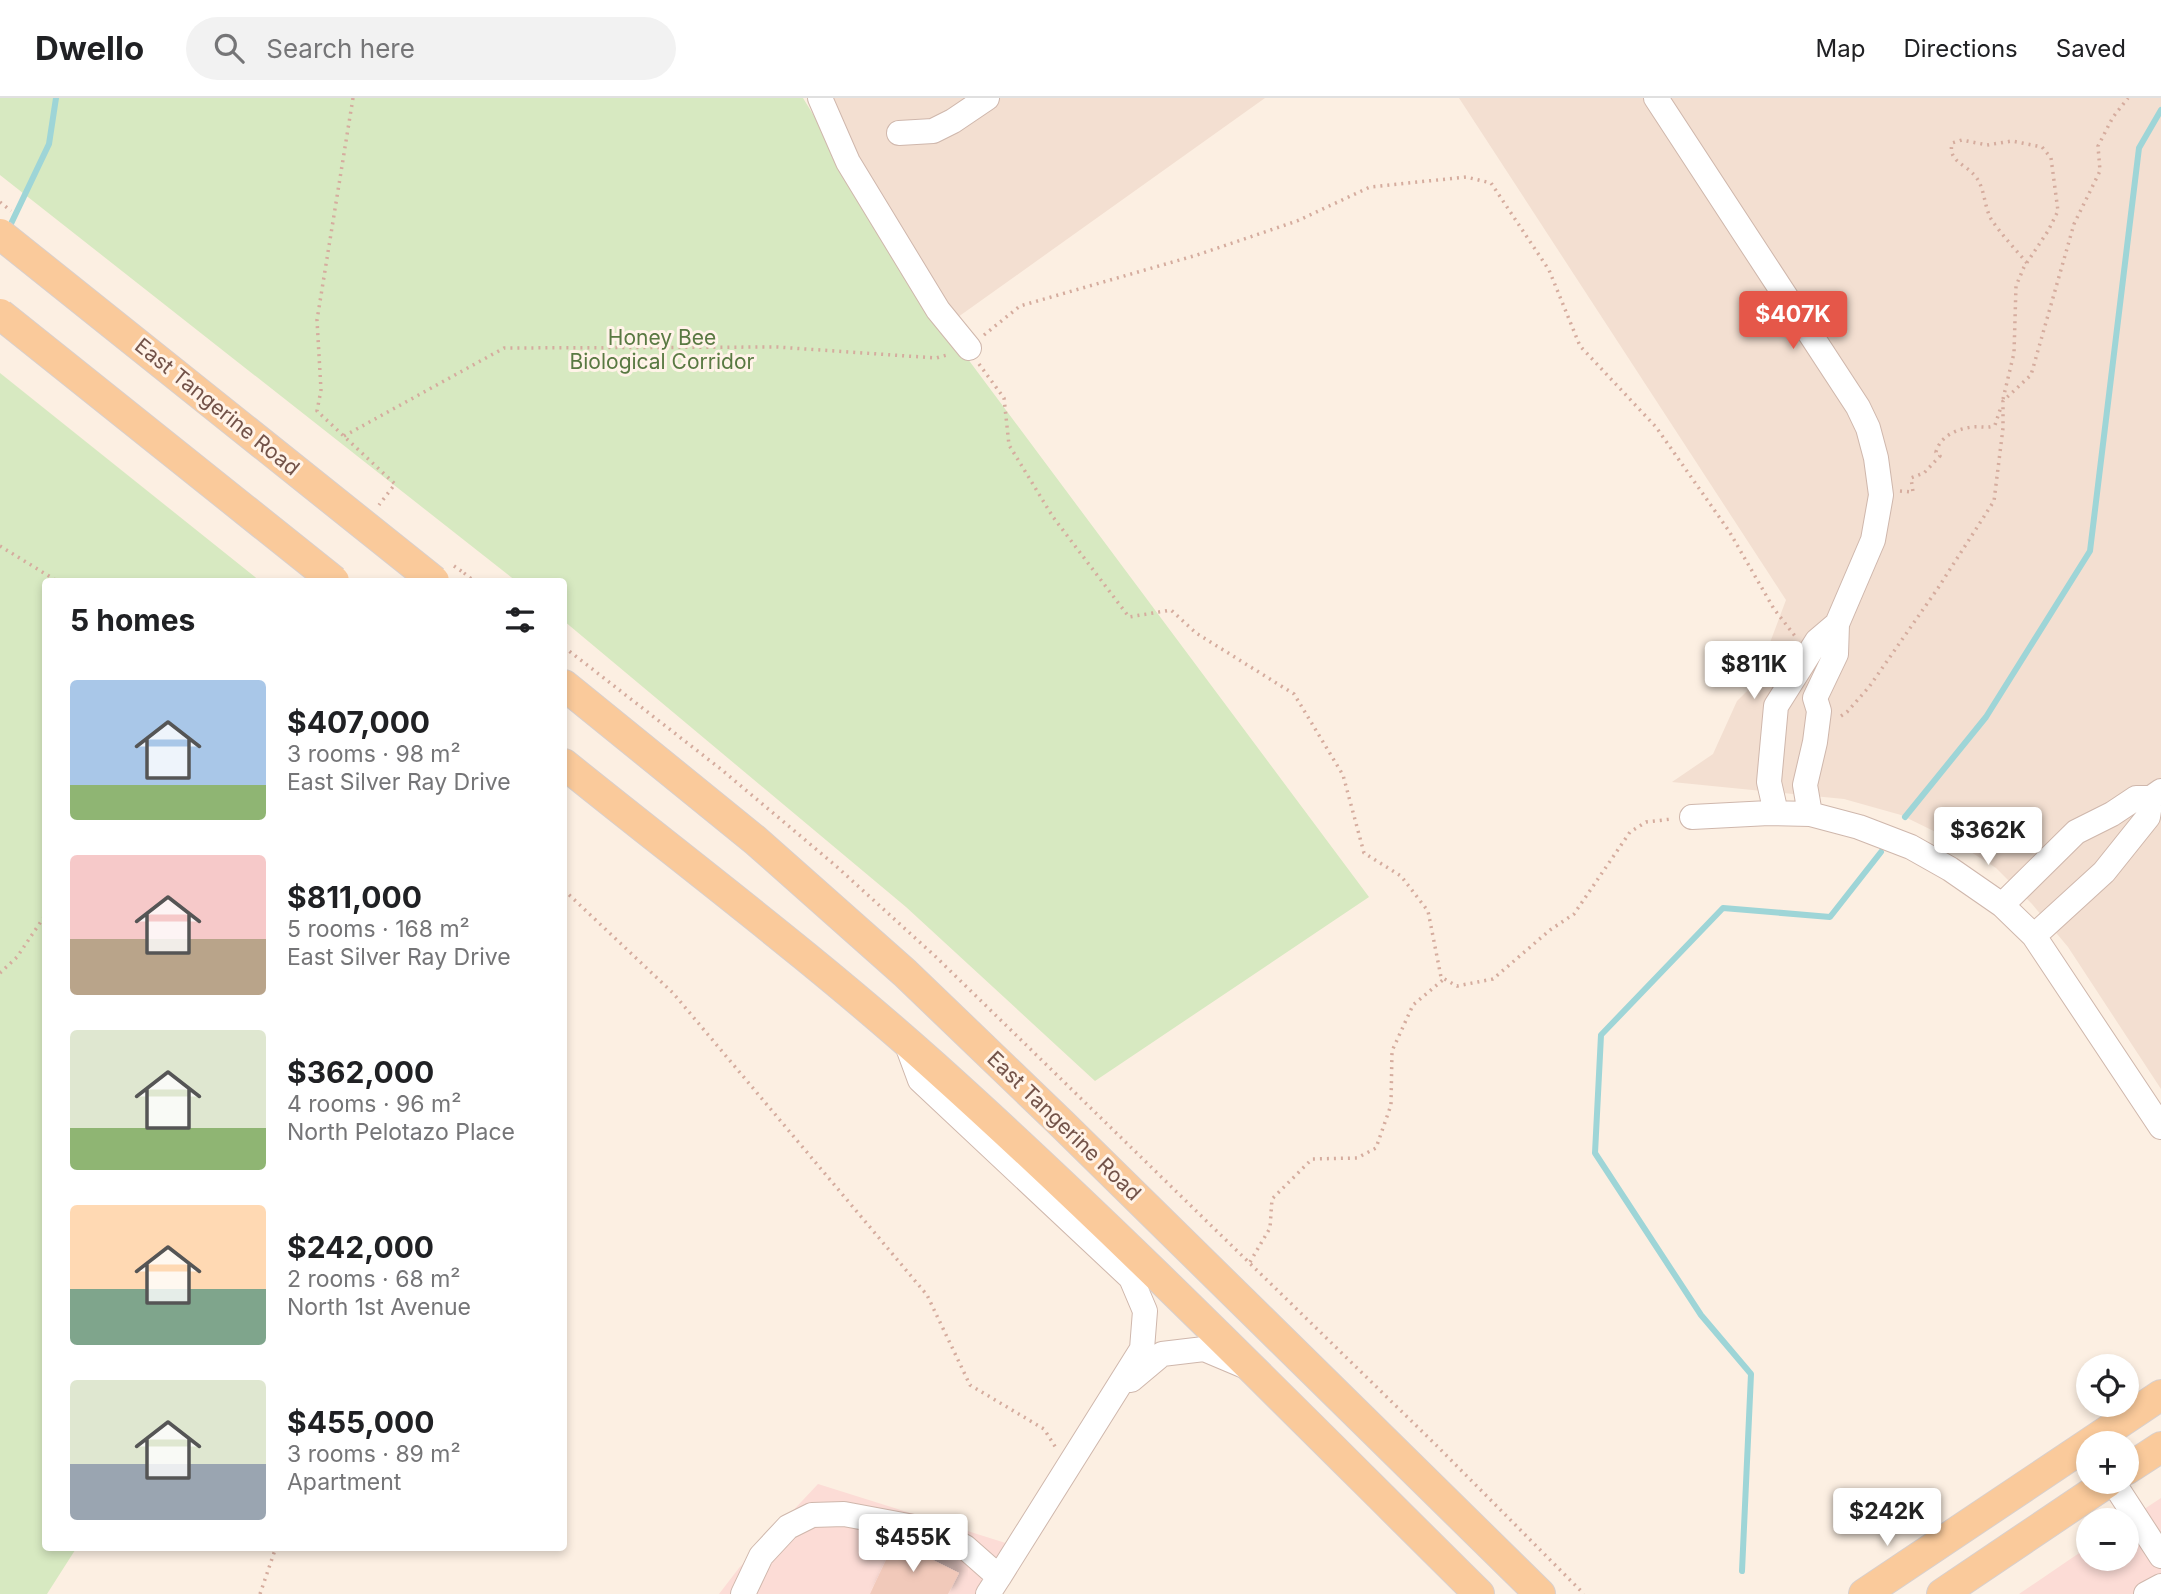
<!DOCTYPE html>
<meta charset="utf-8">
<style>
body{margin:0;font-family:Inter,sans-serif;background:#f2f2f2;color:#202124;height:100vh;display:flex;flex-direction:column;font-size:26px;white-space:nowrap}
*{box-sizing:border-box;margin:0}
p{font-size:23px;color:#757577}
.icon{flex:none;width:38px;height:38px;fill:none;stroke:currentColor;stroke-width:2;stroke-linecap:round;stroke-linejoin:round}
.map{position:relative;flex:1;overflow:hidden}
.details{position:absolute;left:42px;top:480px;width:525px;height:973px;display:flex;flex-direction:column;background:#fff;border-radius:7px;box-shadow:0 4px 10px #0003}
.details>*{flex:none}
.fabs{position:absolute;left:2076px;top:1256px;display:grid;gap:14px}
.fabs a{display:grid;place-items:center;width:63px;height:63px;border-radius:50%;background:#fff;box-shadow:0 4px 10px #0003;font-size:35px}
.price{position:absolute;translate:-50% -60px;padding:0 16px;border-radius:7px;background:#fff;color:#222;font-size:23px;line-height:46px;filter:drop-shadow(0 2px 4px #0008)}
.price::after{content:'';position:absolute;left:50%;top:42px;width:21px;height:16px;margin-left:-10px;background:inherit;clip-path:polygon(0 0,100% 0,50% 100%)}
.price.current{background:#e55749;color:#fff}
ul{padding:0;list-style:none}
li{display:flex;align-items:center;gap:21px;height:175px;padding:0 28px}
li span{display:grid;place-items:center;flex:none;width:196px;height:140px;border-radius:7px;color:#555}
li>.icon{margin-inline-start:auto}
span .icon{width:84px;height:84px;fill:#fffc;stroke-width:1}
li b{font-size:30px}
h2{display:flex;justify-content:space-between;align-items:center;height:84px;padding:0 28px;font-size:30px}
header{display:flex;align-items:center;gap:42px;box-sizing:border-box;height:98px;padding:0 35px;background:#fff;border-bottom:2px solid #e0e0e0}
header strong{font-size:33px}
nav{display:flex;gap:38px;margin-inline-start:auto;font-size:24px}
.search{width:490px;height:63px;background:#f2f2f2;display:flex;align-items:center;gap:18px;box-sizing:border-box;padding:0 24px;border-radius:38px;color:#757577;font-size:26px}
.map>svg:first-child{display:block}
.residential{fill:#f3dfd1}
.commercial{fill:#fcdcd6}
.green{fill:#d7e9c1}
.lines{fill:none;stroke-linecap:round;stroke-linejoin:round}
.stream{stroke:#9ed5d7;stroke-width:6}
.building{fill:#f1c9ba;filter:url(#shadow)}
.minor-casing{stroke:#cfb7ac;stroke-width:26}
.major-casing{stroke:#d8cfcc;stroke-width:32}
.path{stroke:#d5ac9e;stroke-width:3.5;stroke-dasharray:2 5;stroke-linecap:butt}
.minor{stroke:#fff;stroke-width:24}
.major{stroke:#faca9b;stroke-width:30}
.major-bridge-casing{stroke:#d8cfcc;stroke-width:32;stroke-linecap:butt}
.path-bridge{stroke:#d5ac9e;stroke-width:3.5;stroke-dasharray:2 5;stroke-linecap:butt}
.major-bridge{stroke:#faca9b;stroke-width:30}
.labels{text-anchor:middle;stroke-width:6;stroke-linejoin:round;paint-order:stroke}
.park-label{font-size:21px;fill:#597942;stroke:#fff3e8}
.street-label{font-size:21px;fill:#735349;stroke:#fff3e8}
</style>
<header>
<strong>Dwello</strong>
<div class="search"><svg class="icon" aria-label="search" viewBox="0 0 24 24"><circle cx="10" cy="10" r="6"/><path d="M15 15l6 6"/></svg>Search here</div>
<nav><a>Map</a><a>Directions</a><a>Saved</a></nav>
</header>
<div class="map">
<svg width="2161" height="1496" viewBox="0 0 2161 1496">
<defs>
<filter id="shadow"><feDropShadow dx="6" dy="-6" stdDeviation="3.5" flood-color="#0004"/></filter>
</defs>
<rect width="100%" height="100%" fill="#fcefe2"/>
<path class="residential" d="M815 0H1265L944 229Z
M1459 0H2161V991L2068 849 2032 806 1996 770 1952 742 1901 717 1844 701 1672 684 1713 656 1737 603 1747 593 1762 566 1786 502Z"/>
<path class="commercial" d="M818 1386 1012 1447 1000 1496H719L739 1470Z
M2161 1400V1496H2019L2088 1449V1461H2126V1423Z"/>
<path class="green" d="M0 0H803L944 229 1369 799 1095 983 906 809 564 523V483H516L0 77Z
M0 275 260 483H46V1449H77L47 1496H0Z"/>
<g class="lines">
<path class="stream" d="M8 132 49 46 56 0
M1905 719 1986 619 2090 453 2139 50 2161 12
M1742 1473 1751 1276 1701 1217 1595 1055 1601 937 1723 810 1830 819 1881 754"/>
</g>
<path class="building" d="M895 1443 959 1475 948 1496H870Z"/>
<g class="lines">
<defs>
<path id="minor" d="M820 0 848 64 938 212 969 250
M1656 0 1858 309 1868 330 1876 360 1881 397 1873 442 1837 526 1836 556 1815 600 1819 613 1815 644 1805 687 1810 716
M899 35 933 33 953 23 987 0
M1776 715 1769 684 1776 608 1817 543 1837 526
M1692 719 1769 715 1810 716 1859 729 1911 749 1950 771 2002 807 2034 838 2161 1029
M2002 807 2076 734 2112 716 2136 700H2151L2161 693
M2034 838 2104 774 2148 719 2151 700
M906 944 920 982 1131 1180 1145 1213 1142 1251 999 1479
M1131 1282 1162 1256 1204 1251 1249 1270
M2113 1384 2161 1458
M743 1496 761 1458 788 1429 812 1417 844 1416 935 1433 965 1449 999 1479 988 1496
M2146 1496 2161 1488"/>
<path id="major" d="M564 587 755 742 905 875 1061 1025 1540 1496
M564 666C688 766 816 862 934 968 1122 1137 1299 1318 1479 1496
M2088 1346 2161 1297
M2126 1372 2161 1349
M1864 1496 2088 1346
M1942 1496 2108 1384"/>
</defs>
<use href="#minor" class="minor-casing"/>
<use href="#major" class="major-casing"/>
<path class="path" d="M353 0 317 222 321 292 317 313 395 386 379 407
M984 237 1020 208 1197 157 1297 123 1370 89 1466 79 1491 85 1549 172 1580 248 1656 329 1729 433 1774 511 1795 538
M979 266 1004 300 1009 347 1053 419 1129 519 1171 512 1196 535 1294 596 1343 677 1364 755 1401 778 1428 813 1441 879 1457 888 1493 881 1550 832 1574 816 1630 734 1646 724 1672 721
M2003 301 2014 255 2016 188 2024 169 2048 133 2058 113 2051 60 2042 49 2012 43 1987 47 1962 42 1952 45C1948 64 1965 65 1976 79 1985 91 1984 108 1991 121 2001 136 2015 151 2027 165
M344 338 504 250 777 249 936 260 947 257
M1900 393 1913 394 1911 380 1924 375 1940 358 1936 354C1940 338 1957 331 1972 329 1981 328 1988 331 1995 327L2001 309
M0 448 57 483
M464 475 474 483
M564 549 722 672 836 768 936 859 1436 1347 1584 1496
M1841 618 1847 614 1869 589 1938 490 1994 403 2003 330V303L2031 277 2074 126 2100 73 2098 48 2113 19 2128 0
M564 792 673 895 927 1197 970 1287 1044 1331 1056 1350
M0 875 17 859 46 816
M1250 1164 1270 1130 1272 1101 1312 1061 1357 1060 1376 1050 1391 1007 1392 953 1413 907 1444 881
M260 1496 276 1449"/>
<use href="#minor" class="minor"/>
<use href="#major" class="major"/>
<defs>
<path id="major-bridge" d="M0 136 434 483
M0 216 334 483"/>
</defs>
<use href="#major-bridge" class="major-bridge-casing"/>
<path class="path-bridge" d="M0 104 11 113
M454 468 464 475"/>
<use href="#major-bridge" class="major-bridge"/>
</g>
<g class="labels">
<g class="park-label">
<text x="662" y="247">Honey Bee<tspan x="662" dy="24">Biological Corridor</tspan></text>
</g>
<g class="street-label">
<text transform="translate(217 309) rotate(39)" y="7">East Tangerine Road</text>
<text transform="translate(1064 1028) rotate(44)" y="7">East Tangerine Road</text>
</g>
</g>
</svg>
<div class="fabs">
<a><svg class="icon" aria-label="locate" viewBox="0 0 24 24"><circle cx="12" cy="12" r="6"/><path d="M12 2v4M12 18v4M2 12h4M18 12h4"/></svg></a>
<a>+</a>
<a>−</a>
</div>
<b class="price current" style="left:1793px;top:253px">$407K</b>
<b class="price" style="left:1754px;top:603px">$811K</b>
<b class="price" style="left:1988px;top:769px">$362K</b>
<b class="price" style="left:1887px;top:1450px">$242K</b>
<b class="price" style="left:913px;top:1476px">$455K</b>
<section class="details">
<h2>5 homes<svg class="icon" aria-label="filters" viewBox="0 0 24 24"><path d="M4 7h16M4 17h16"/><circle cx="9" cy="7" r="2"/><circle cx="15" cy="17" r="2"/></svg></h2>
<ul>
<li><span style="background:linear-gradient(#a9c7e8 75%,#8fb573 0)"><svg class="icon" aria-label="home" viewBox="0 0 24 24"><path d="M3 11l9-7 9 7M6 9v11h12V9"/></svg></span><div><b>$407,000</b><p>3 rooms · 98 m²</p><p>East Silver Ray Drive</p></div></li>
<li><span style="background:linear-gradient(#f6c9c9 60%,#b9a48a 0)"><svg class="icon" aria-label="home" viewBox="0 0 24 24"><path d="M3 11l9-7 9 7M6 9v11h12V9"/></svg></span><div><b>$811,000</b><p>5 rooms · 168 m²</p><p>East Silver Ray Drive</p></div></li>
<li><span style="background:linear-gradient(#dfe7d0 70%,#8fb573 0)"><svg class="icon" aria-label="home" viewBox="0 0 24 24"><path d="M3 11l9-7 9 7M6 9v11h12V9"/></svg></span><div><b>$362,000</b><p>4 rooms · 96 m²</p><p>North Pelotazo Place</p></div></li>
<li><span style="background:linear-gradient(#ffd9b3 60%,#7fa58c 0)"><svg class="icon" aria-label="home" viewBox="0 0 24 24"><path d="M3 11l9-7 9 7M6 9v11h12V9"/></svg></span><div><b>$242,000</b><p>2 rooms · 68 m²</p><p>North 1st Avenue</p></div></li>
<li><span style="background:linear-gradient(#dfe7d0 60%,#9aa5b1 0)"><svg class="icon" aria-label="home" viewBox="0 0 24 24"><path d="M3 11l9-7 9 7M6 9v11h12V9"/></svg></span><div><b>$455,000</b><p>3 rooms · 89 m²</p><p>Apartment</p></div></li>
</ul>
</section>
</div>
